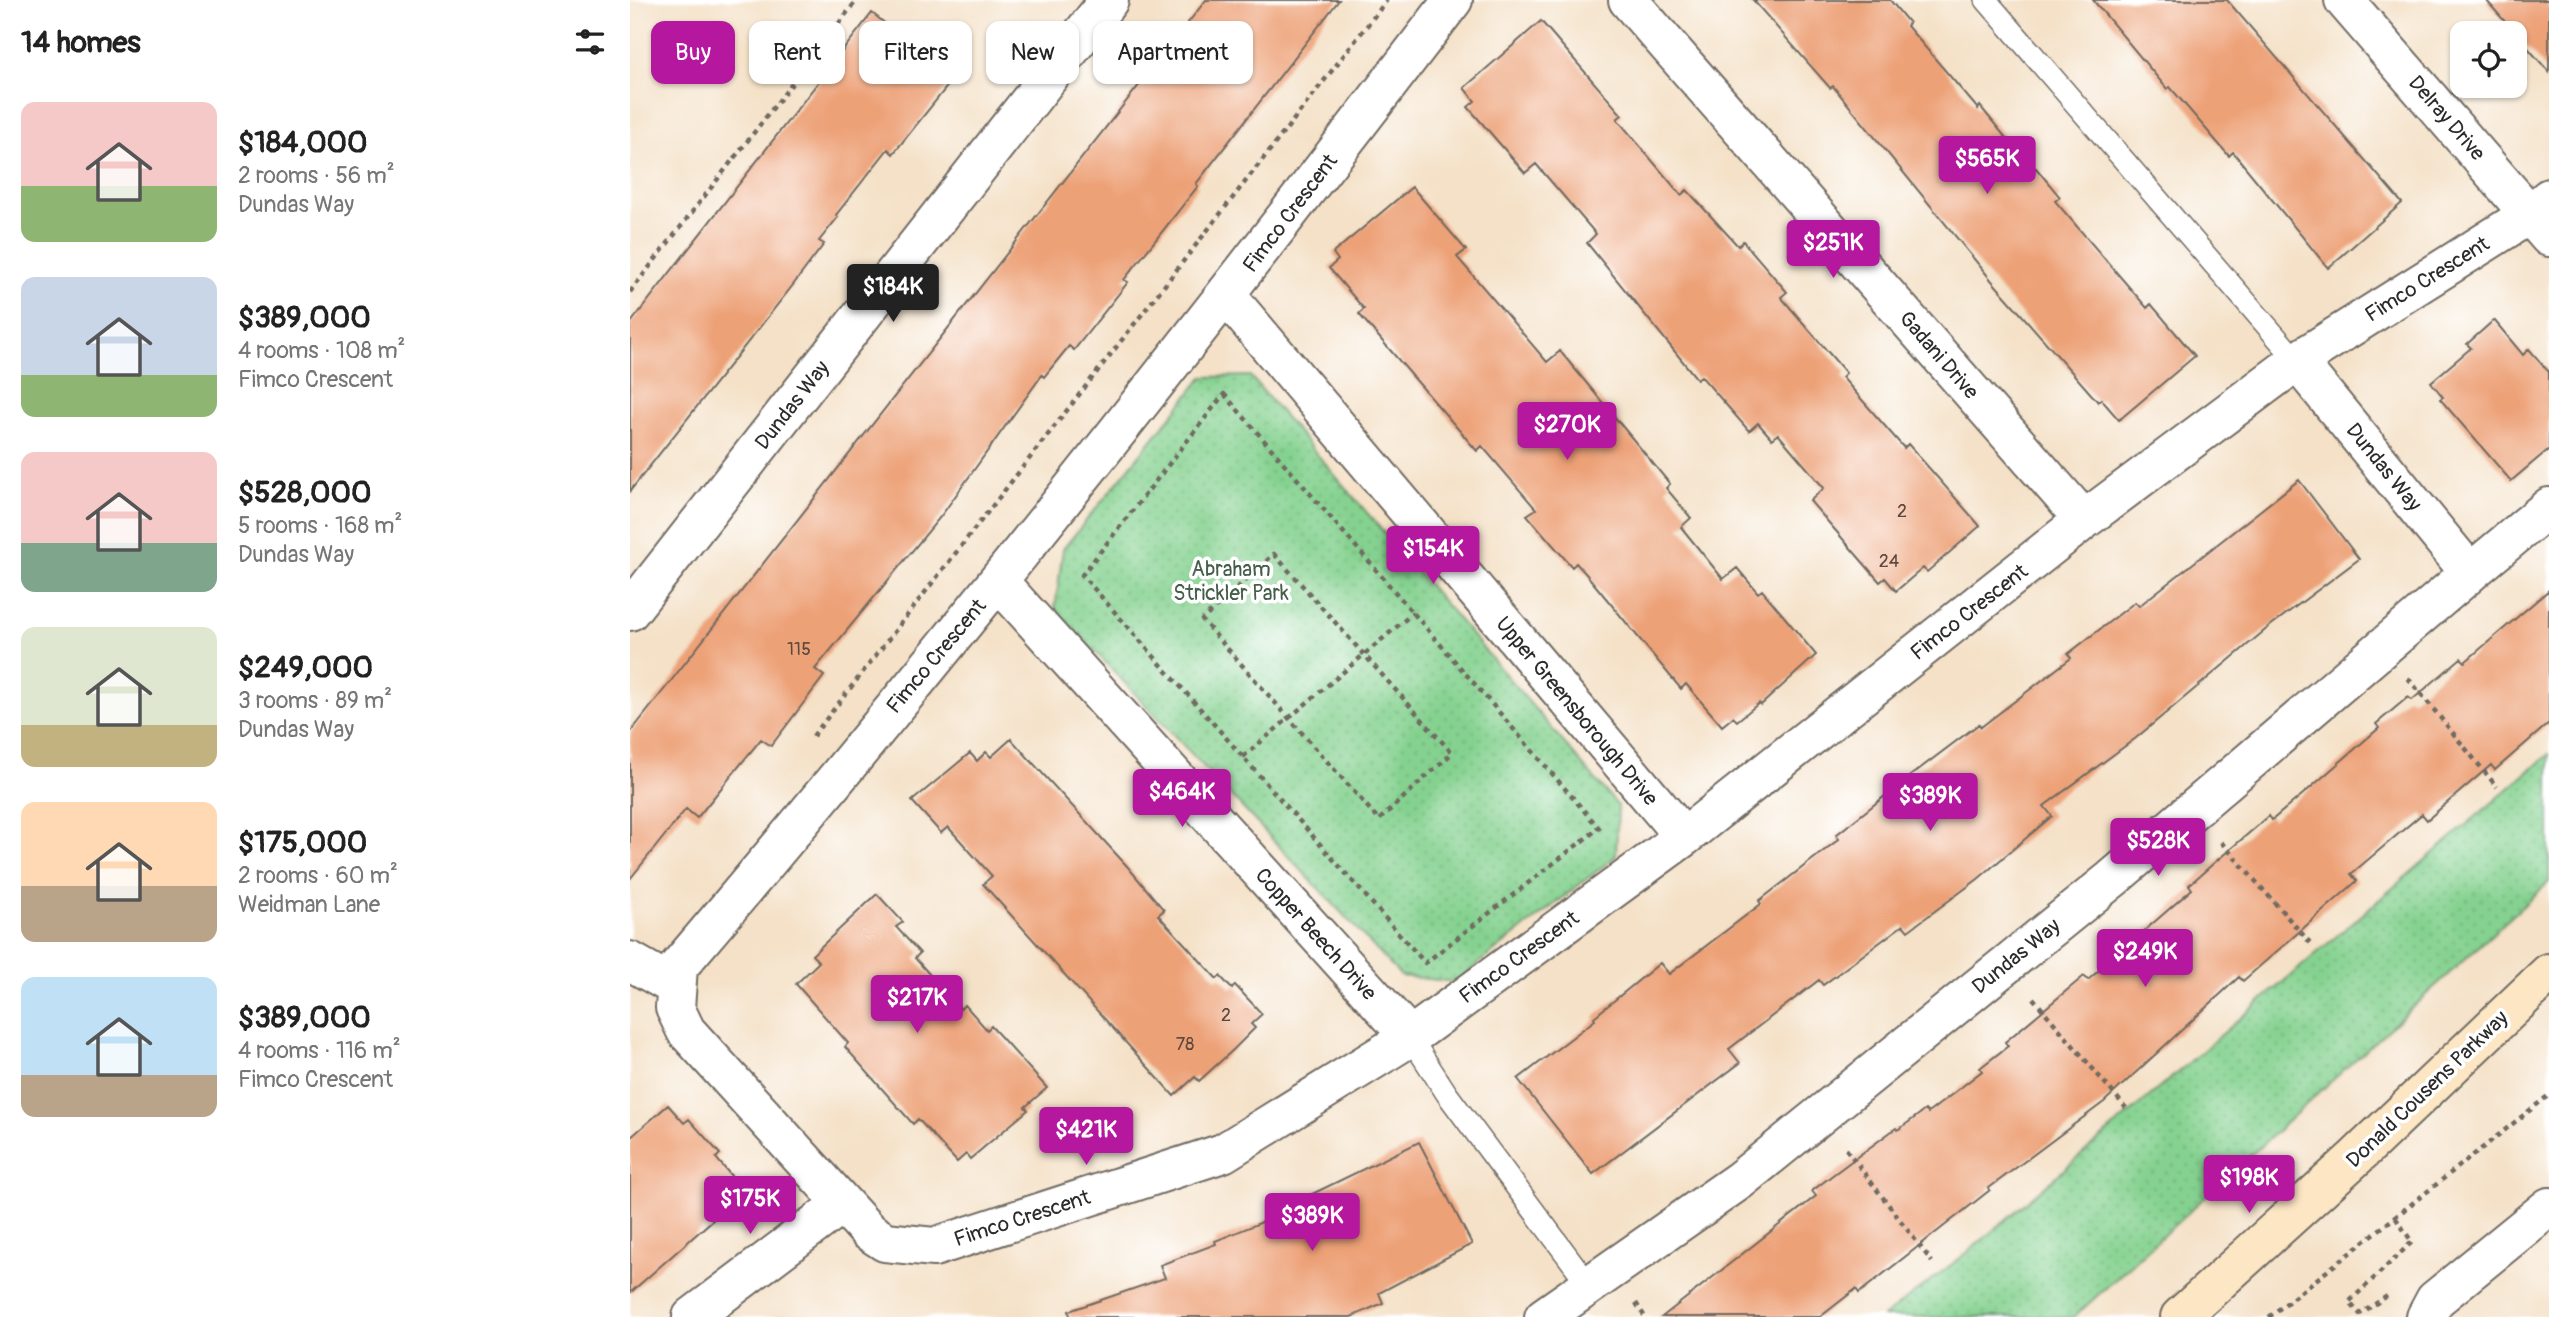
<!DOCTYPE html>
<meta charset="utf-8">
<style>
body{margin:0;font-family:Pangolin,sans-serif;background:#f2f2f2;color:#222;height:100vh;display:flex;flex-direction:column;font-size:26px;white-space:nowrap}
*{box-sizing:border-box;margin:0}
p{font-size:23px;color:#767676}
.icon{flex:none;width:38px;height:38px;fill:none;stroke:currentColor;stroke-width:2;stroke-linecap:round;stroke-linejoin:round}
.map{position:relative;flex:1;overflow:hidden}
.drawer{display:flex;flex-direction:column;background:#fff;width:630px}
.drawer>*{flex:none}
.guide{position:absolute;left:21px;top:21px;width:665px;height:63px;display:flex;gap:14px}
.tools{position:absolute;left:1820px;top:21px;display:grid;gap:14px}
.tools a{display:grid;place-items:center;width:77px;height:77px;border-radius:14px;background:#fff;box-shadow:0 2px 5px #0004;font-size:35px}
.price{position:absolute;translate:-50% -60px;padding:0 16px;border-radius:7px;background:#b5179e;color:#fff;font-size:23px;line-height:46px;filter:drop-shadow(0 2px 4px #0008)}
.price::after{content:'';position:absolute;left:50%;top:42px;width:21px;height:16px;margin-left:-10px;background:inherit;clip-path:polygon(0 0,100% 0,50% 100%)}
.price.selected{background:#222;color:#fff}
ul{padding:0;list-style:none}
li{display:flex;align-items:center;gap:21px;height:175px;padding:0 21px}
li span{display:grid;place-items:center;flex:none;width:196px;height:140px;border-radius:14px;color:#555}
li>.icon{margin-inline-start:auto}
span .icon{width:84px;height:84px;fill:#fffc;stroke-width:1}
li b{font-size:30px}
h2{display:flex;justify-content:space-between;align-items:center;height:84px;padding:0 21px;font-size:30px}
.chip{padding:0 24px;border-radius:14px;background:#fff;box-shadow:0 2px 5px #0004;font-size:24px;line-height:63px}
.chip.selected{background:#b5179e;color:#fff}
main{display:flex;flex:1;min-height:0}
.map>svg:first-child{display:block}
.grass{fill:url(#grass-dots);stroke:#587e5e;stroke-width:2}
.building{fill:#eda177}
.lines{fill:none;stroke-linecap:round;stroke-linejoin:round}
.service-casing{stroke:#716b62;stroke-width:24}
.minor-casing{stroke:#716b62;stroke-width:42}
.secondary-casing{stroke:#716b62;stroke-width:42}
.path{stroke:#716b62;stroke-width:4.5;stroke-dasharray:5 5;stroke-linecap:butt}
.service{stroke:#fff;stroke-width:21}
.minor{stroke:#fff;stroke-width:38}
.secondary{stroke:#fce6c4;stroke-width:38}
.labels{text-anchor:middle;stroke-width:7;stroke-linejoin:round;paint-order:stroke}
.number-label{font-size:18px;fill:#5c483e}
.street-label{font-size:21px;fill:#2b2b2b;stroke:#fff}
.park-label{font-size:21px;fill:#465d49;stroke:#fff}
</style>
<main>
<section class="drawer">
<h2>14 homes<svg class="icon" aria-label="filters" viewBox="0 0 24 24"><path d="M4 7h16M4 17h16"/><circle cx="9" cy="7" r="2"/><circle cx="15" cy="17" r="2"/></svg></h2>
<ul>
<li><span style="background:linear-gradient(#f6c9c9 60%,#8fb573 0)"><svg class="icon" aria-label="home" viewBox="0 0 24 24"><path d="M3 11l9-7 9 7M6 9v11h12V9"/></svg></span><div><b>$184,000</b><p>2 rooms · 56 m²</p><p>Dundas Way</p></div></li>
<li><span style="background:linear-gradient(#c9d6e8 70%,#8fb573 0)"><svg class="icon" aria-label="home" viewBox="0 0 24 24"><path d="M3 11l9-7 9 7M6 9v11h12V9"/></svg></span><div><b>$389,000</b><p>4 rooms · 108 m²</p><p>Fimco Crescent</p></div></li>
<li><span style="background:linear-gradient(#f6c9c9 65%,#7fa58c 0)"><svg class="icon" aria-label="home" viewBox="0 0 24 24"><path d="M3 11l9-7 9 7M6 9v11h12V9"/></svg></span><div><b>$528,000</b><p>5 rooms · 168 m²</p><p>Dundas Way</p></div></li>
<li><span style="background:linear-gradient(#dfe7d0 70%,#c2b280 0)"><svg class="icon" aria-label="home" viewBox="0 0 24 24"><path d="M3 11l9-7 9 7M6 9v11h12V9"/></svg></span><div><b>$249,000</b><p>3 rooms · 89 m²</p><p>Dundas Way</p></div></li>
<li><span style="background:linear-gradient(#ffd9b3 60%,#b9a48a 0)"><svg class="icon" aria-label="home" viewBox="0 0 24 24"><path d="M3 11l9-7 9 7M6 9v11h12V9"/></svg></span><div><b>$175,000</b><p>2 rooms · 60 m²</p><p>Weidman Lane</p></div></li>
<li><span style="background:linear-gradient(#bfe0f5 70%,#b9a48a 0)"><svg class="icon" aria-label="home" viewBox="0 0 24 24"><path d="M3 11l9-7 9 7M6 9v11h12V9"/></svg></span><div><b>$389,000</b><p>4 rooms · 116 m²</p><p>Fimco Crescent</p></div></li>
</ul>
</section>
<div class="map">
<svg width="1919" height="1317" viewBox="0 0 1919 1317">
<defs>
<pattern id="grass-dots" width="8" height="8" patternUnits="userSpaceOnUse" patternTransform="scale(1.75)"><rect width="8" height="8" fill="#85d290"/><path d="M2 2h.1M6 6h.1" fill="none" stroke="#73b47c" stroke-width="1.8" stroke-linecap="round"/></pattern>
</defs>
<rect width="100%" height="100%" fill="#fff"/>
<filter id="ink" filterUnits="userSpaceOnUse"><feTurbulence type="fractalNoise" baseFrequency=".0143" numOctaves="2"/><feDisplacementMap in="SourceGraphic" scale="14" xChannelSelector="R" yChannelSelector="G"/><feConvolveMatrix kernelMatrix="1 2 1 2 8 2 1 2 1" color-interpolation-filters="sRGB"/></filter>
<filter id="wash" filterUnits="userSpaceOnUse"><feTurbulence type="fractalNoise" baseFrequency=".00686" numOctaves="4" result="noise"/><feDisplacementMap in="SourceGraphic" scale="28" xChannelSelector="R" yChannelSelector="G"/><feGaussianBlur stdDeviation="1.57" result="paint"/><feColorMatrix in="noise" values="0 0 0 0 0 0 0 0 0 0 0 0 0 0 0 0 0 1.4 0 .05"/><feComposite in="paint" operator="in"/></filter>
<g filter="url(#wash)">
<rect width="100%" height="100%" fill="#f4e1c7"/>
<path class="grass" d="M620 376 988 806 986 856 825 982 771 976 425 609 433 549 573 377Z
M1919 754V882L1444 1317H1253L1338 1252Z"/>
<g id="blocks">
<path class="building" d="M576 0H709L566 184 568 186 494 280 498 282 444 350 439 346 414 377 412 375 311 516 185 669 194 676 141 746 131 739 67 818 56 809 0 879V733Z
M1123 0H1260L1279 23 1277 26 1348 109 1350 106 1403 171 1406 168 1430 197 1425 201 1517 308 1521 304 1565 356 1489 420 1471 399 1468 402 1362 281 1203 86 1200 88Z
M1463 0H1597L1772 203 1698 268 1603 152 1599 156 1540 87 1537 89Z
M1856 0H1919V72Z
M242 13 324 78 263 154 258 149 206 215 208 217 189 241 194 244 163 285 0 491V324Z
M911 21 992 115 987 119 1051 195 1057 190 1108 246 1113 241 1157 292 1151 297 1216 373 1212 377 1274 448 1278 444 1350 526 1297 572 1293 568 1266 591 1255 578 1250 582 1180 501 1194 488 1148 434 1142 439 1128 423 1119 431 1071 376 1067 379 957 243 966 234 906 164 895 173 838 107 845 101 834 88Z
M782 187 836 250 827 257 917 362 930 351 1040 484 1036 488 1061 518 1051 527 1093 579 1107 568 1128 593 1132 590 1186 655 1131 705 1129 703 1107 721 1103 717 1092 726 1056 684 1051 689 956 574 946 563 942 567 897 515 906 509 852 446 847 451 729 314 734 309 699 268 708 260 703 253Z
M1864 320 1893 355 1899 349 1919 372V449L1881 481 1810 399 1813 397 1801 382 1841 348 1837 344Z
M1669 480 1729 559 1640 626 1506 738 1414 806 1422 816 1348 879 1278 931 1273 925 1193 985 1189 980 1099 1049 1110 1063 963 1174 888 1079 965 1020 964 1017 1030 963 1039 974 1131 904 1129 901 1209 839 1206 835 1280 776 1349 724 1351 727 1441 658 1438 654 1505 602 1509 606Z
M1919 590V723L1865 770 1861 765 1797 820 1792 814 1721 874 1727 881 1613 981 1609 977 1474 1102 1359 1188 1360 1190 1229 1293 1226 1289 1190 1317H1032L1186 1196 1182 1191 1204 1174 1266 1128 1268 1130 1295 1110 1298 1113 1352 1071 1350 1068 1378 1046 1375 1042 1454 976 1458 980 1562 889 1559 885 1584 863 1639 816 1642 820 1679 789 1749 728 1746 724 1778 697 1782 700 1831 658 1835 662Z
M381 739 497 866 534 910 528 915 587 979 590 976 602 989 605 985 632 1014 621 1024 625 1028 604 1049 569 1081 565 1077 544 1096 353 884 362 876 318 827 311 833 282 801 340 753 347 761 356 752 361 757Z
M247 894 273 922 266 927 290 953 285 958 330 1009 335 1005 357 1030 361 1026 417 1088 395 1107 398 1110 340 1159 336 1154 327 1162 288 1119 283 1124 215 1047 218 1043 166 984 189 962 182 955Z
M38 1105 54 1123 59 1119 90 1154 86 1158 108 1184 82 1211 86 1217 0 1293V1138Z
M789 1142 842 1244 749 1293 753 1303 721 1317H440L439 1311 535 1278 530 1265 586 1244 585 1241 679 1203 676 1197Z"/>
</g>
</g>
<g filter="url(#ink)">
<use href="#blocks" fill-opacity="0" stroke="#716b62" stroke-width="2"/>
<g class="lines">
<defs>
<path id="service" d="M1356 0 1667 361
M780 1037 817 1094 959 1285"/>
<path id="minor" d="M823 0C572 328 316 653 48 967L45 1008 56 1031 238 1231 255 1242 304 1247 593 1153 780 1037 1054 837 1454 520 1667 361 1900 214 1919 198
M998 0 1454 520
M1714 0 1919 237
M597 296 1054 837
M1840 573 1919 507
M368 581 780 1037
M0 611 479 0
M0 961 46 987
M62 1317 212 1204
M914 1317 1110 1180 1482 879 1840 573 1667 361
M1796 1317 1805 1300 1919 1207"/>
<path id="secondary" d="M1550 1317 1726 1157 1919 973"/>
</defs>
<use href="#service" class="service-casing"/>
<use href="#minor" class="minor-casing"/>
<use href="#secondary" class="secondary-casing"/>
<path class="path" d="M0 292 227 0
M594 394 969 828 795 963 452 575Z
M644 554 822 753 749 820 572 620Z
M1778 678 1867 787
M183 736 757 0
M613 757 783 613
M1591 842 1683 946
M1403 998 1496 1108
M1216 1149 1302 1262
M1757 1296 1730 1314 1719 1302 1782 1242 1765 1217
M1006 1303 1015 1317
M1639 1317 1919 1095"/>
<use href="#service" class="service"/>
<use href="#minor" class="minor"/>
<use href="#secondary" class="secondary"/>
</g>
</g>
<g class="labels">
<g class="number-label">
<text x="1272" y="517">2</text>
<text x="1259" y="567">24</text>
<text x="169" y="655">115</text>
<text x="596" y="1021">2</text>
<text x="555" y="1050">78</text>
</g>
<g class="street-label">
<text transform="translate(1817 118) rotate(49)" y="7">Delray Drive</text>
<text transform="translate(660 213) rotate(-53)" y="7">Fimco Crescent</text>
<text transform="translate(1797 279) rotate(-32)" y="7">Fimco Crescent</text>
<text transform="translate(1309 355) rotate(49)" y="7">Gadani Drive</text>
<text transform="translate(162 405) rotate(-52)" y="7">Dundas Way</text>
<text transform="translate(1754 467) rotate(51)" y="7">Dundas Way</text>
<text transform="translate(1339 612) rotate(-38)" y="7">Fimco Crescent</text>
<text transform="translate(306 656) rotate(-50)" y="7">Fimco Crescent</text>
<text transform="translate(947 711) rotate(50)" y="7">Upper Greensborough Drive</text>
<text transform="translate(686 934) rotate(48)" y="7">Copper Beech Drive</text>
<text transform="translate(1386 956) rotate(-39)" y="7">Dundas Way</text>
<text transform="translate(889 957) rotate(-36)" y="7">Fimco Crescent</text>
<text transform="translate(1797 1089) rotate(-44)" y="7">Donald Cousens Parkway</text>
<text transform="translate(392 1218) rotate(-18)" y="7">Fimco Crescent</text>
</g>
<g class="park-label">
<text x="601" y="576">Abraham<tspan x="601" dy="24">Strickler Park</tspan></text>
</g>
</g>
</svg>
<div class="tools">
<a><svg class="icon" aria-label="locate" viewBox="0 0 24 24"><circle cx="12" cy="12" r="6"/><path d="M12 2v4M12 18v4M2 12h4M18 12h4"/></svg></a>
</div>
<b class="price" style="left:1357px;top:196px">$565K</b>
<b class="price" style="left:1203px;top:280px">$251K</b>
<b class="price selected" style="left:263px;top:324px">$184K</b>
<b class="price" style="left:937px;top:462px">$270K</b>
<b class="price" style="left:803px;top:586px">$154K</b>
<b class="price" style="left:552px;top:829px">$464K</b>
<b class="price" style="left:1300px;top:833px">$389K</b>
<b class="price" style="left:1528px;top:878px">$528K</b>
<b class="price" style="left:1515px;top:989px">$249K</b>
<b class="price" style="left:287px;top:1035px">$217K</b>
<b class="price" style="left:456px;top:1167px">$421K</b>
<b class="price" style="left:1619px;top:1215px">$198K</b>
<b class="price" style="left:120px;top:1236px">$175K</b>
<b class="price" style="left:682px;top:1253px">$389K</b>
<div class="guide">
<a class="chip selected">Buy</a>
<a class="chip">Rent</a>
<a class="chip">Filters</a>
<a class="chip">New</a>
<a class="chip">Apartment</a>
</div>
</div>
</main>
